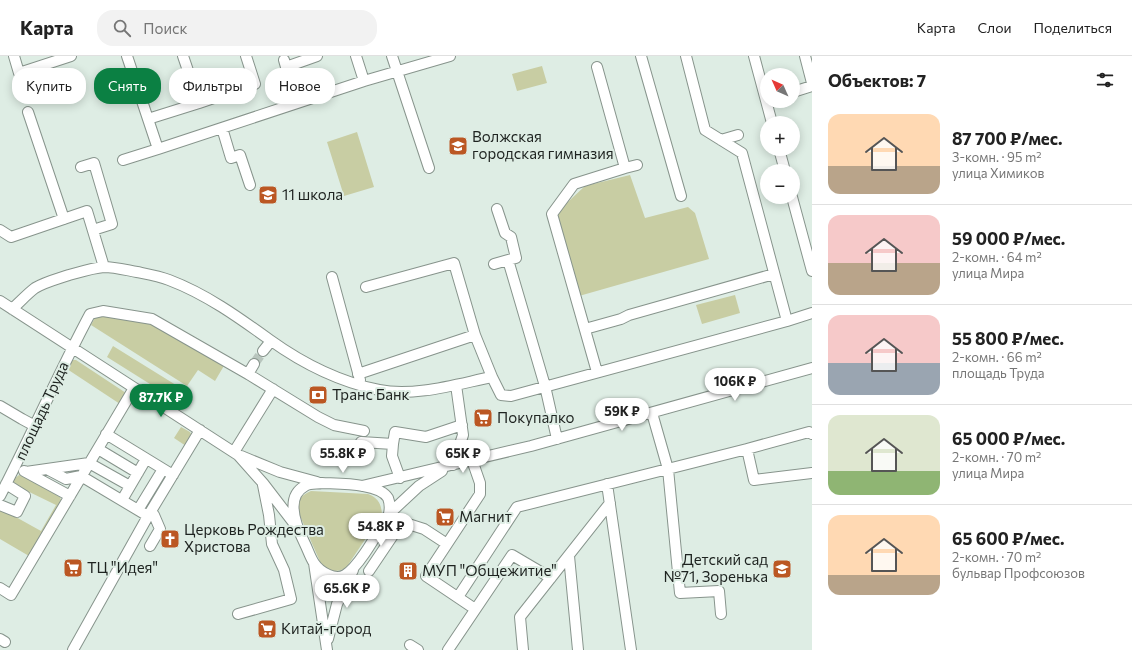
<!DOCTYPE html>
<html lang="ru">
<meta charset="utf-8">
<style>
body{margin:0;font-family:Commissioner,sans-serif;background:#f2f2f2;color:#222;height:100vh;display:flex;flex-direction:column;font-size:15px;white-space:nowrap}
*{box-sizing:border-box;margin:0}
p{font-size:13px;color:#767676}
.icon{flex:none;width:22px;height:22px;fill:none;stroke:currentColor;stroke-width:2;stroke-linecap:round;stroke-linejoin:round}
.map{position:relative;flex:1;overflow:hidden}
.side{display:flex;flex-direction:column;background:#fff;width:320px}
.side>*{flex:none}
.hud{position:absolute;left:12px;top:12px;width:380px;height:36px;display:flex;gap:8px}
.needle{width:26px;rotate:315deg}
.controls{position:absolute;left:760px;top:12px;display:grid;gap:8px}
.controls a{display:grid;place-items:center;width:40px;height:40px;border-radius:50%;background:#fff;box-shadow:0 2px 10px #0003;font-size:20px}
.price{position:absolute;translate:-50% -34px;padding:0 9px;border-radius:14px;background:#fff;color:#222;font-size:13px;line-height:26px;filter:drop-shadow(0 1px 2px #0008)}
.price::after{content:'';position:absolute;left:50%;top:24px;width:12px;height:9px;margin-left:-6px;background:inherit;clip-path:polygon(0 0,100% 0,50% 100%)}
.price.on{background:#0b8043;color:#fff}
ul{padding:0;list-style:none}
li{display:flex;align-items:center;gap:12px;height:100px;padding:0 16px}
li+li{border-top:1px solid #e0e0e0}
li span{display:grid;place-items:center;flex:none;width:112px;height:80px;border-radius:12px;color:#555}
li>.icon{margin-inline-start:auto}
span .icon{width:48px;height:48px;fill:#fffc;stroke-width:1}
li b{font-size:17px}
h2{display:flex;justify-content:space-between;align-items:center;height:48px;padding:0 16px;font-size:17px}
.pill{padding:0 14px;border-radius:16px;background:#fff;box-shadow:0 2px 10px #0003;font-size:14px;line-height:36px}
.pill.on{background:#0b8043;color:#fff}
header{display:flex;align-items:center;gap:24px;box-sizing:border-box;height:56px;padding:0 20px;background:#fff;border-bottom:1px solid #e0e0e0}
header strong{font-size:19px}
nav{display:flex;gap:22px;margin-inline-start:auto;font-size:14px}
.search{width:280px;height:36px;background:#f2f2f2;display:flex;align-items:center;gap:10px;box-sizing:border-box;padding:0 14px;border-radius:16px;color:#767676;font-size:15px}
main{display:flex;flex:1;min-height:0}
.map>svg:first-child{display:block}
.green{fill:#c8cda3}
.lines{fill:none;stroke-linecap:round;stroke-linejoin:round}
.minor-tunnel{stroke:#b8c5bd;stroke-width:10;stroke-dasharray:10 5;stroke-linecap:butt}
.minor-casing{stroke:#87948c;stroke-width:12}
.minor{stroke:#fff;stroke-width:10}
.labels{text-anchor:middle;stroke-width:4;stroke-linejoin:round;paint-order:stroke}
.poi-label{font-size:15px;fill:#1e2320;stroke:#deede4;text-anchor:start}
.street-label{font-size:15px;fill:#1e2320;stroke:#deede4}
</style>
<header>
<strong>Карта</strong>
<div class="search"><svg class="icon" aria-label="search" viewBox="0 0 24 24"><circle cx="10" cy="10" r="6"/><path d="M15 15l6 6"/></svg>Поиск</div>
<nav><a>Карта</a><a>Слои</a><a>Поделиться</a></nav>
</header>
<main>
<div class="map">
<svg width="812" height="594" viewBox="0 0 812 594">
<rect width="100%" height="100%" fill="#deede4"/>
<path class="green" d="M542 10 547 27 517 35 512 18Z
M357 76 374 131 344 140 327 86Z
M630 119 645 162 688 151 695 157 709 203 579 240 555 158 585 130Z
M735 239 740 257 702 268 696 249Z
M103 258 152 266 225 308 215 325 198 314 187 330 91 269 96 260Z
M113 290 184 334 177 345 107 301Z
M73 304H76L126 337 120 348 67 313 70 305Z
M181 371 190 376 192 380 186 390 174 382Z
M19 419 22 420 60 441 61 444 29 500 0 483V454L5 455 41 475 56 449 17 430 14 426V423Z
M311 435 368 438C378 442 381 447 382 458L346 512C336 517 329 516 321 508L297 453C298 443 302 439 311 435Z"/>
<g class="lines">
<path class="minor-tunnel" d="M254 308 263 295"/>
<defs>
<path id="minor" d="M14 0 19 17 71 0
M127 0 148 63 199 47 183 0
M356 0 364 25
M392 0 429 112
M641 0 681 140
M754 0 772 67
M805 0 812 27
M284 4 286 11 317 0
M793 36 812 30
M199 47 255 28 246 0
M28 56 64 163
M148 63 158 93 364 25 450 0
M222 72 231 102 240 99 250 129
M721 84 738 79
M779 93 785 115
M123 104 158 93
M81 111 94 107 112 168 93 174
M625 112 637 109
M792 141 812 215
M497 153 505 177 511 181 516 202 508 204 545 330 557 383
M0 174 11 181 87 155 104 211
M494 208 508 204
M332 221 360 324
M366 231 454 207 475 279
M0 245 238 399 263 427 296 470
M12 253C20 246 27 238 35 232 45 226 57 223 69 219 80 216 92 212 104 211 114 211 126 214 137 216 147 218 159 220 169 224 206 238 238 261 270 284 302 307 340 326 379 334 415 341 457 328 492 321L501 339 511 340 787 265 742 97 705 74 686 0
M787 265 812 257
M585 273 621 263 629 259 774 218
M263 295 271 285
M597 316 552 158 574 128 625 112 597 11
M248 318 254 308
M358 318 475 279 492 321
M0 350 22 363 35 370
M652 357 668 413 680 537 719 535 721 558
M106 378 173 419
M361 386 393 388 395 376 426 381 462 369
M393 388 392 400 400 422
M98 393 138 417
M747 393 809 376 812 378
M234 396 273 333
M241 400 280 416 317 426
M472 404 480 427V438L426 520 475 553
M453 409 463 379 456 329
M47 413 66 423 81 420 148 460
M24 415 70 440
M26 416 89 407 130 430
M322 427C339 428 379 427 388 442 390 447 390 453 389 458 379 474 360 510 345 519 335 525 320 516 314 507 310 501 308 494 305 488 297 472 284 441 305 430 309 427 317 428 322 427Z
M607 428 631 594
M362 430 531 390 812 312
M0 440C31 380 58 318 90 258L103 255 152 263 248 318 318 361 334 369 364 375
M122 444 146 403
M0 449 17 456 25 440 6 428
M138 454 163 413
M389 458 419 430 442 415
M150 490 160 473 154 459 151 457
M569 500 578 594
M314 507 327 594
M369 515 402 466 424 473 447 488
M0 532 11 539 134 332
M458 541 517 451 747 393 754 424 812 417
M238 558 291 543 284 514 272 488 269 459 263 429
M0 583 5 586
M328 583 337 548 353 514
M410 589 418 594
M73 594 148 460 200 374
M448 594 512 499 551 522
M523 594 520 561 610 447"/>
</defs>
<use href="#minor" class="minor-casing"/>
<use href="#minor" class="minor"/>
</g>
<defs>
<symbol id="school-square" viewBox="-11 -11 22 22"><rect x="-9" y="-9" width="18" height="18" rx="4" fill="#bb5723" stroke="#deede4"/><path d="M0-5L7-2L0 1L-7-2ZM-4 1L0 2.5L4 1V4Q0 6-4 4Z" fill="#fff"/></symbol>
<symbol id="bank-square" viewBox="-11 -11 22 22"><rect x="-9" y="-9" width="18" height="18" rx="4" fill="#bb5723" stroke="#deede4"/><path d="M-6-4H6V4H-6ZM0-2.3a2.3 2.3 0 1 0 0 4.6a2.3 2.3 0 1 0 0-4.6Z" fill="#fff"/></symbol>
<symbol id="supermarket-square" viewBox="-11 -11 22 22"><rect x="-9" y="-9" width="18" height="18" rx="4" fill="#bb5723" stroke="#deede4"/><path d="M-6-5.5h2.5l.6 2H6L4.5 2H-2.5L-4.4-4H-6ZM-1.5 3.2a1.3 1.3 0 1 0 .1 0ZM3 3.2a1.3 1.3 0 1 0 .1 0Z" fill="#fff"/></symbol>
<symbol id="church-square" viewBox="-11 -11 22 22"><rect x="-9" y="-9" width="18" height="18" rx="4" fill="#bb5723" stroke="#deede4"/><path d="M-1.2-6h2.4v3.5h3.3v2.4h-3.3V6h-2.4V-.1h-3.3v-2.4h3.3Z" fill="#fff"/></symbol>
<symbol id="building-square" viewBox="-11 -11 22 22"><rect x="-9" y="-9" width="18" height="18" rx="4" fill="#bb5723" stroke="#deede4"/><path d="M-4-6H4V6H1V3H-1V6H-4ZM-2.5-4.3h1.7v1.8h-1.7ZM.8-4.3h1.7v1.8H.8ZM-2.5-1h1.7V.8h-1.7ZM.8-1h1.7V.8H.8Z" fill="#fff"/></symbol>
</defs>
<g fill-rule="evenodd">
<use href="#school-square" x="447" y="79" width="22" height="22"/>
<use href="#school-square" x="257" y="128" width="22" height="22"/>
<use href="#bank-square" x="307" y="328" width="22" height="22"/>
<use href="#supermarket-square" x="472" y="351" width="22" height="22"/>
<use href="#supermarket-square" x="434" y="450" width="22" height="22"/>
<use href="#church-square" x="159" y="472" width="22" height="22"/>
<use href="#supermarket-square" x="62" y="501" width="22" height="22"/>
<use href="#school-square" x="771" y="502" width="22" height="22"/>
<use href="#building-square" x="397" y="504" width="22" height="22"/>
<use href="#supermarket-square" x="256" y="562" width="22" height="22"/>
</g>
<g class="labels">
<g class="poi-label">
<text x="472" y="86">Волжская<tspan x="472" dy="17">городская гимназия</tspan></text>
<text x="282" y="144">11 школа</text>
<text x="332" y="344">Транс Банк</text>
<text x="497" y="367">Покупалко</text>
<text x="459" y="466">Магнит</text>
<text x="184" y="479">Церковь Рождества<tspan x="184" dy="17">Христова</tspan></text>
<text x="768" y="509" text-anchor="end">Детский сад<tspan x="768" dy="17">№71, Зоренька</tspan></text>
<text x="87" y="517">ТЦ "Идея"</text>
<text x="422" y="520">МУП "Общежитие"</text>
<text x="281" y="578">Китай-город</text>
</g>
<g class="street-label">
<text transform="translate(42 355) rotate(-65)" y="5">площадь Труда</text>
</g>
</g>
</svg>
<div class="controls">
<a><svg class="needle" viewBox="-14 -14 28 28"><path d="M0-13l5 13h-10z" fill="#e53935"/><path d="M0 13l5-13h-10z" fill="#767676"/></svg></a>
<a>+</a>
<a>−</a>
</div>
<b class="price" style="left:735px;top:346px">106K ₽</b>
<b class="price on" style="left:161px;top:362px">87.7K ₽</b>
<b class="price" style="left:622px;top:376px">59K ₽</b>
<b class="price" style="left:343px;top:418px">55.8K ₽</b>
<b class="price" style="left:463px;top:418px">65K ₽</b>
<b class="price" style="left:381px;top:491px">54.8K ₽</b>
<b class="price" style="left:347px;top:553px">65.6K ₽</b>
<div class="hud">
<a class="pill">Купить</a>
<a class="pill on">Снять</a>
<a class="pill">Фильтры</a>
<a class="pill">Новое</a>
</div>
</div>
<section class="side">
<h2>Объектов: 7<svg class="icon" aria-label="filters" viewBox="0 0 24 24"><path d="M4 7h16M4 17h16"/><circle cx="9" cy="7" r="2"/><circle cx="15" cy="17" r="2"/></svg></h2>
<ul>
<li><span style="background:linear-gradient(#ffd9b3 65%,#b9a48a 0)"><svg class="icon" aria-label="home" viewBox="0 0 24 24"><path d="M3 11l9-7 9 7M6 9v11h12V9"/></svg></span><div><b>87 700 ₽/мес.</b><p>3-комн. · 95 m²</p><p>улица Химиков</p></div></li>
<li><span style="background:linear-gradient(#f6c9c9 60%,#b9a48a 0)"><svg class="icon" aria-label="home" viewBox="0 0 24 24"><path d="M3 11l9-7 9 7M6 9v11h12V9"/></svg></span><div><b>59 000 ₽/мес.</b><p>2-комн. · 64 m²</p><p>улица Мира</p></div></li>
<li><span style="background:linear-gradient(#f6c9c9 60%,#9aa5b1 0)"><svg class="icon" aria-label="home" viewBox="0 0 24 24"><path d="M3 11l9-7 9 7M6 9v11h12V9"/></svg></span><div><b>55 800 ₽/мес.</b><p>2-комн. · 66 m²</p><p>площадь Труда</p></div></li>
<li><span style="background:linear-gradient(#dfe7d0 70%,#8fb573 0)"><svg class="icon" aria-label="home" viewBox="0 0 24 24"><path d="M3 11l9-7 9 7M6 9v11h12V9"/></svg></span><div><b>65 000 ₽/мес.</b><p>2-комн. · 70 m²</p><p>улица Мира</p></div></li>
<li><span style="background:linear-gradient(#ffd9b3 75%,#b9a48a 0)"><svg class="icon" aria-label="home" viewBox="0 0 24 24"><path d="M3 11l9-7 9 7M6 9v11h12V9"/></svg></span><div><b>65 600 ₽/мес.</b><p>2-комн. · 70 m²</p><p>бульвар Профсоюзов</p></div></li>
</ul>
</section>
</main>
